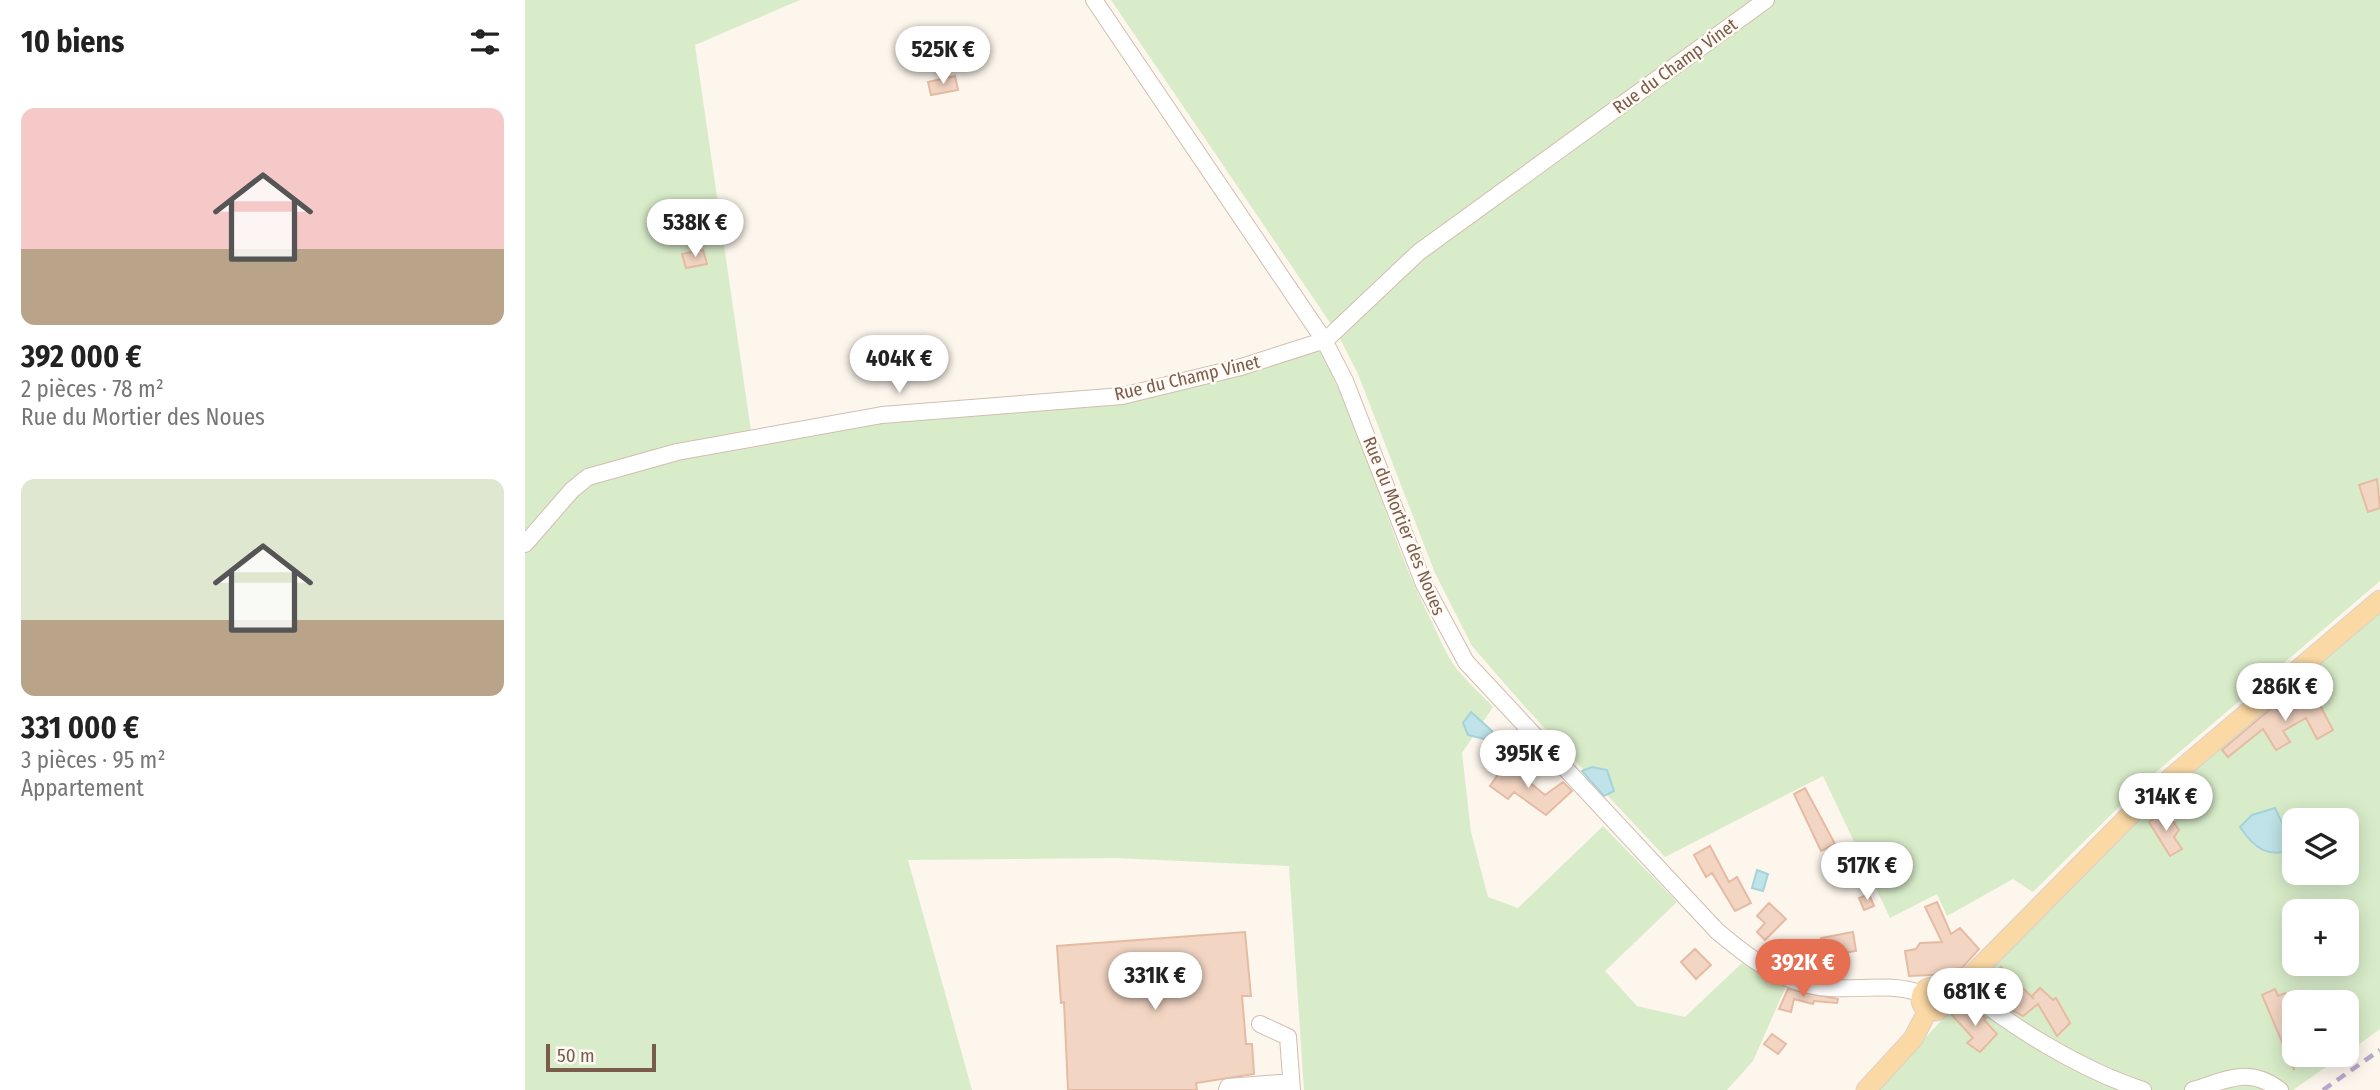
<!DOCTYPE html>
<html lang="fr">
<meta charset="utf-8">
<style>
body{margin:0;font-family:"Fira Sans Condensed",sans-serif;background:#f6f6f6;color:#222;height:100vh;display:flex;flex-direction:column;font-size:26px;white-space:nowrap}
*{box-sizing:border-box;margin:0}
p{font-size:23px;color:#767676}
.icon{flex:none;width:38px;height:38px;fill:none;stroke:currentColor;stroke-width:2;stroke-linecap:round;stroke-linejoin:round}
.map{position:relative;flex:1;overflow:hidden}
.details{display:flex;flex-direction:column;background:#fff;width:525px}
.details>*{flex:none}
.buttons{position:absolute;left:1757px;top:808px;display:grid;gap:14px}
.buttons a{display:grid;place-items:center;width:77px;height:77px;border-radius:14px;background:#fff;box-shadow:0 4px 18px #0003;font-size:35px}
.scale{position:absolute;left:21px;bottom:18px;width:110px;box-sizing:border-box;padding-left:7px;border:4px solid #7a5c4d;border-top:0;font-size:19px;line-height:24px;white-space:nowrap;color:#7a5c4d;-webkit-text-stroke:5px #fffaf3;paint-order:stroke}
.price{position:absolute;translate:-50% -60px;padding:0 16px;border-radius:24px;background:#fff;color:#222;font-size:23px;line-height:46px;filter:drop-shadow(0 2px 4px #0008)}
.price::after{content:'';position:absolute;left:50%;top:42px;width:21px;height:16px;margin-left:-10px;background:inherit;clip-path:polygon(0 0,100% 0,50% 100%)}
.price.on{background:#e76f51;color:#fff}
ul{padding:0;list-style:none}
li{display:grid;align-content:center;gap:14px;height:371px;padding:0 21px}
li span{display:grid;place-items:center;height:217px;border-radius:14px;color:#555}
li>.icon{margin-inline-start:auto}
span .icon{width:126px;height:126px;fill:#fffc;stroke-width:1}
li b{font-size:30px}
h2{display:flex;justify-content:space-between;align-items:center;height:84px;padding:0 21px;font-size:30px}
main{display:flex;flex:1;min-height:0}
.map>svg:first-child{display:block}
.green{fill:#d8ecc9;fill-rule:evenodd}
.water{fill:#bfe3e8;stroke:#a5d3da;stroke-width:2}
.building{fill:#f3d5c3;stroke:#e6bba3;stroke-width:2}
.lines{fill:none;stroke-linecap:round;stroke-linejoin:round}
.minor-casing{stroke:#d1beb0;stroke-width:18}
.major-casing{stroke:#dad1cd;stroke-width:21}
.minor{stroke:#fff;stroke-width:16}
.major{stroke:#fbd9a5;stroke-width:19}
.rail{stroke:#b9a8c9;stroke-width:4.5;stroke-dasharray:10 7;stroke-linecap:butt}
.labels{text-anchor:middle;stroke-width:5;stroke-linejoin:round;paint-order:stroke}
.street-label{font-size:18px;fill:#7a5c4d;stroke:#fffaf3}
</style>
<main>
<section class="details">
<h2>10 biens<svg class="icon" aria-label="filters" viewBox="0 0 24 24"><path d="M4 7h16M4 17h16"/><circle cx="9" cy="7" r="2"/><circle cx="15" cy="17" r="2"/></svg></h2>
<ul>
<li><span style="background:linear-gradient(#f6c9c9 65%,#b9a48a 0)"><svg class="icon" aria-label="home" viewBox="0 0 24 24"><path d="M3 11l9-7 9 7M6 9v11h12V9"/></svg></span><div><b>392 000 €</b><p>2 pièces · 78 m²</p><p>Rue du Mortier des Noues</p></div></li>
<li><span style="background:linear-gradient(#dfe7d0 65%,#b9a48a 0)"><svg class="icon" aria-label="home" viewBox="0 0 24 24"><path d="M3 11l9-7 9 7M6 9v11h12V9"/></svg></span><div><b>331 000 €</b><p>3 pièces · 95 m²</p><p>Appartement</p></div></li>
</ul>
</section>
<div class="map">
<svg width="1855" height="1090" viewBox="0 0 1855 1090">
<rect width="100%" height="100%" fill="#fdf6ec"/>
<path class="green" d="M0 0H275L170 45 227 438 357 415 597 396 795 351C841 436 861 531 904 616 912 632 919 650 928 664 939 679 955 693 968 707L937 753 946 832 963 897 993 908 1078 826 1152 902 1080 971 1112 1006 1160 1017 1217 963 1262 984 1228 1061 1202 1090H779L764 866 591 858 383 860 447 1090H0Z
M586 0H1855V581L1617 784 1508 892 1488 879 1422 916 1412 894 1365 918 1298 776 1140 857 1001 708 947 646 910 573 833 374 812 333Z
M1855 600V1029L1822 1053V1003H1769V1055H1818L1768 1090H1352L1620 800ZM1769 821H1822V873H1769ZM1769 912H1822V964H1769Z"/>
<path class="water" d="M946 712 967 731V741L943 735 938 723Z
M1067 767 1082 770 1089 791 1079 796 1057 771Z
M1750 808 1769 848V849C1743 859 1729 848 1715 827L1727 815Z
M1232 870 1243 874 1238 891 1227 888Z"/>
<path class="building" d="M430 76 433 90 406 95 403 82Z
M178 250 182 264 161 268 157 254Z
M1852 479 1855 508 1843 512 1834 485Z
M1788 692 1808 730 1792 739 1781 718 1758 731 1765 742 1751 750 1738 729 1703 757 1697 750 1750 705 1753 711Z
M981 763 1020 795 1038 782 1047 791 1021 815 989 792 983 799 965 786Z
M1280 788 1310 844 1296 851 1269 794Z
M1641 811 1654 830 1649 837 1657 849 1645 856 1624 822Z
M1185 846 1204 882 1212 877 1226 903 1210 911 1187 873 1181 877 1169 855Z
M1344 894 1349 906 1339 910 1334 898Z
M1412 902 1426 934 1435 928 1454 949 1437 968 1428 969 1429 974 1384 976 1380 951 1391 949 1395 943 1417 942 1400 907Z
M1244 903 1261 919 1240 940 1232 932 1240 923 1232 916Z
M720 932 726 996H717L721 1044H727L729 1074 671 1083 672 1090H543L539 1002 536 1003 532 946Z
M1328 932 1331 951 1299 956 1296 938Z
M1170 949 1186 965 1171 979 1156 962Z
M1476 967 1509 999 1507 996 1515 988 1528 1000 1531 998 1545 1023 1532 1036 1513 1004 1498 1016 1483 1008 1473 996 1476 993 1464 980Z
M1263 989 1313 999 1312 1003 1289 1001 1288 1004 1269 999 1266 1012 1254 1009Z
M1750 989 1753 996 1760 993 1769 1014V1070L1737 995Z
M1438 1005 1461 1018 1459 1020 1472 1034 1455 1052 1442 1043 1448 1038 1427 1015Z
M1247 1034 1261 1044 1253 1054 1239 1044Z"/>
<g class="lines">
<defs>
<path id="minor" d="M569 0 799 340 820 381 899 584 941 662 1192 931C1223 957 1253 981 1295 987 1328 992 1365 981 1397 994
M0 544 47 490 63 477 152 452 357 415 597 396 716 367 791 343 805 336 894 252 1241 0
M1437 985C1483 1026 1559 1071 1618 1090
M735 1024 763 1037 767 1090
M702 1090 703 1087 766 1082
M1668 1090C1702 1080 1724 1066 1755 1090"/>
<path id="major" d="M1396 999a12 12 0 1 1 24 0a12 12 0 1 1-24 0Z
M1419 995 1437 985 1620 800 1855 600
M1341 1090 1388 1039 1403 1010"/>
</defs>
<use href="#minor" class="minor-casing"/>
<use href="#major" class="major-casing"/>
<use href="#minor" class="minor"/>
<use href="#major" class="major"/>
<path class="rail" d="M1798 1090 1855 1050"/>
</g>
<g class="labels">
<g class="street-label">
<text transform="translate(1150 66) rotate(-36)" y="6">Rue du Champ Vinet</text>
<text transform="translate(662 378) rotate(-13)" y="6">Rue du Champ Vinet</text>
<text transform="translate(879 526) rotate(68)" y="6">Rue du Mortier des Noues</text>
</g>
</g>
</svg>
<div class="buttons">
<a><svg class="icon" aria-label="layers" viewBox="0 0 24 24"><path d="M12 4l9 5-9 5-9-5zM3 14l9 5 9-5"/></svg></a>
<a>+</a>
<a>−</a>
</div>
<div class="scale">50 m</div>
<b class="price" style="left:418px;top:86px">525K €</b>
<b class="price" style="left:170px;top:259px">538K €</b>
<b class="price" style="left:374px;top:395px">404K €</b>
<b class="price" style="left:1760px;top:723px">286K €</b>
<b class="price" style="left:1003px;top:790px">395K €</b>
<b class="price" style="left:1641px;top:833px">314K €</b>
<b class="price" style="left:1342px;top:902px">517K €</b>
<b class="price on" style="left:1278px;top:999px">392K €</b>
<b class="price" style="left:630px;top:1012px">331K €</b>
<b class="price" style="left:1450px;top:1028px">681K €</b>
</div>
</main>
